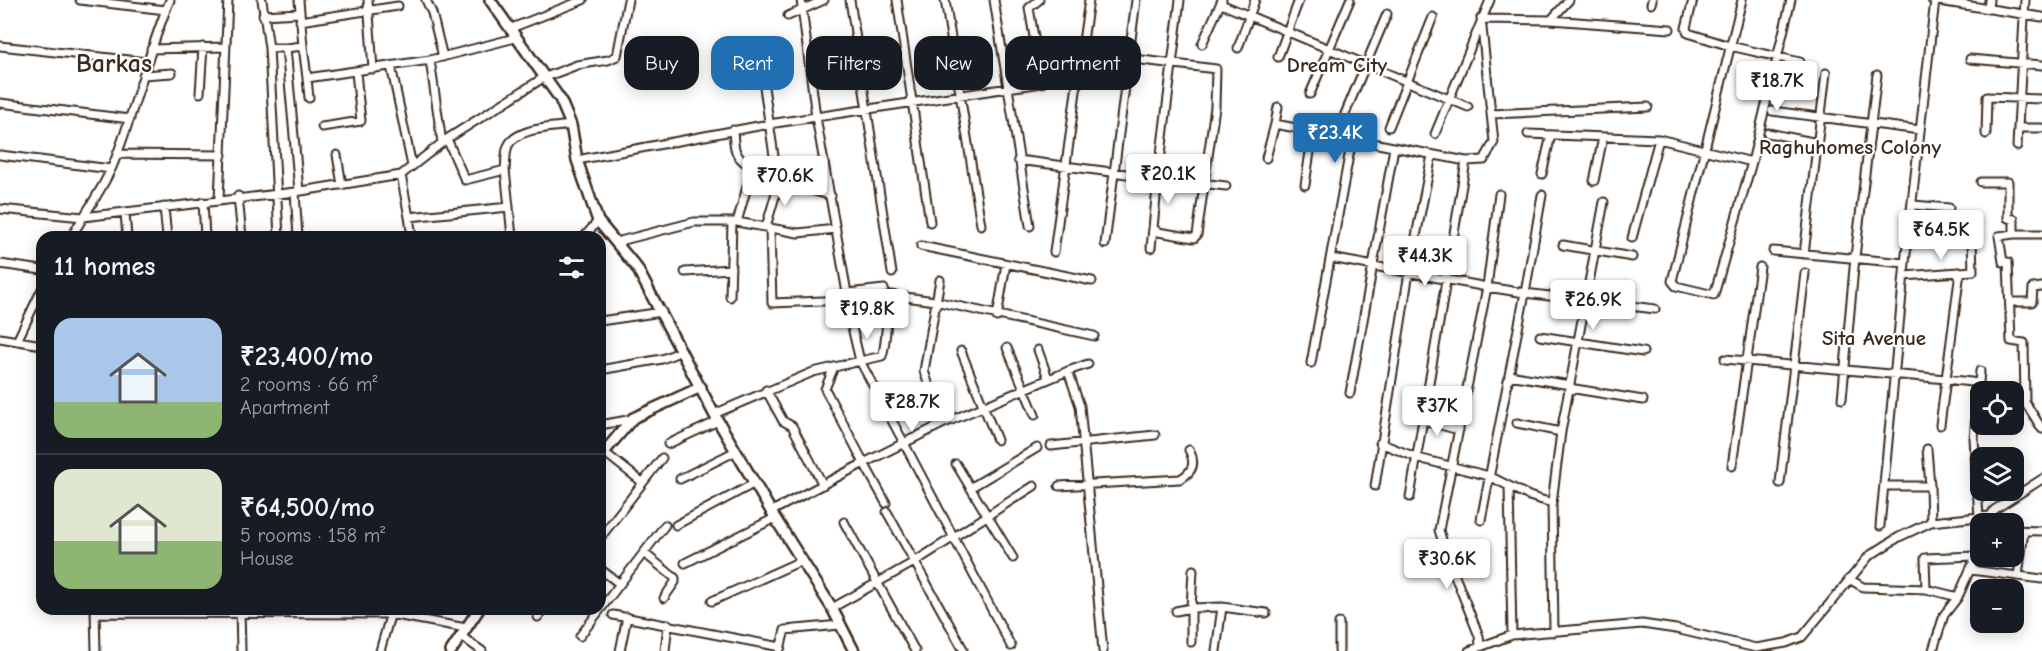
<!DOCTYPE html>
<meta charset="utf-8">
<style>
body{margin:0;font-family:"Comic Neue",sans-serif;background:#242831;color:#f1f3f6;height:100vh;display:flex;flex-direction:column;font-size:22px;white-space:nowrap}
*{box-sizing:border-box;margin:0}
p{font-size:20px;color:#9ea1a6}
.icon{flex:none;width:33px;height:33px;fill:none;stroke:currentColor;stroke-width:2;stroke-linecap:round;stroke-linejoin:round}
.map{position:relative;flex:1;overflow:hidden}
.side{position:absolute;left:36px;top:231px;width:570px;height:384px;display:flex;flex-direction:column;background:#171b24;border-radius:18px;box-shadow:0 3px 15px #0003}
.side>*{flex:none}
.hud{position:absolute;left:624px;top:36px;width:570px;height:54px;display:flex;gap:12px}
.tools{position:absolute;left:1970px;top:381px;display:grid;gap:12px}
.tools a{display:grid;place-items:center;width:54px;height:54px;border-radius:12px;background:#171b24;box-shadow:0 3px 15px #0003;font-size:30px}
.price{position:absolute;translate:-50% -51px;padding:0 14px;border-radius:6px;background:#fff;color:#222;font-size:20px;line-height:39px;filter:drop-shadow(0 2px 3px #0008)}
.price::after{content:'';position:absolute;left:50%;top:36px;width:18px;height:14px;margin-left:-9px;background:inherit;clip-path:polygon(0 0,100% 0,50% 100%)}
.price.active{background:#1f6fb2;color:#fff}
ul{padding:0;list-style:none}
li{display:flex;align-items:center;gap:18px;height:150px;padding:0 18px}
li+li{border-top:2px solid #363941}
li span{display:grid;place-items:center;flex:none;width:168px;height:120px;border-radius:18px;color:#555}
li>.icon{margin-inline-start:auto}
span .icon{width:72px;height:72px;fill:#fffc;stroke-width:1}
li b{font-size:26px}
h2{display:flex;justify-content:space-between;align-items:center;height:72px;padding:0 18px;font-size:26px}
.tag{padding:0 21px;border-radius:18px;background:#171b24;box-shadow:0 3px 15px #0003;font-size:21px;line-height:54px}
.tag.active{background:#1f6fb2;color:#fff}
.map>svg:first-child{display:block}
.lines{fill:none;stroke-linecap:round;stroke-linejoin:round}
.minor-casing{stroke:#3b2a1e;stroke-width:11}
.tertiary-casing{stroke:#3b2a1e;stroke-width:14}
.minor{stroke:#fff;stroke-width:7}
.tertiary{stroke:#fff;stroke-width:9}
.labels{text-anchor:middle;stroke-width:4.5;stroke-linejoin:round;paint-order:stroke}
.neighbourhood-label{font-size:21px;font-weight:bold;fill:#3b2a1e;stroke:#fff}
.district-label{font-size:26px;font-weight:bold;fill:#3b2a1e;stroke:#fff}
</style>
<div class="map">
<svg width="2042" height="651" viewBox="0 0 2042 651">
<rect width="100%" height="100%" fill="#fff"/>
<filter id="ink" filterUnits="userSpaceOnUse"><feTurbulence type="fractalNoise" baseFrequency=".0167" numOctaves="2"/><feDisplacementMap in="SourceGraphic" scale="12" xChannelSelector="R" yChannelSelector="G"/><feConvolveMatrix kernelMatrix="1 2 1 2 8 2 1 2 1" color-interpolation-filters="sRGB"/></filter>
<g filter="url(#ink)">
<g class="lines">
<defs>
<path id="minor" d="M80 0 166 10
M262 0 269 48
M299 0 303 46
M368 0 373 69
M426 0 432 13 443 57
M801 0 816 117 847 293 884 289
M850 0 892 273
M897 0 930 222
M945 0 981 225
M994 0 1030 226
M1693 0 1686 28 1688 33 1730 46 1800 62
M1932 0 2042 17
M1221 4 1468 107
M1651 4 1652 0
M1988 9 1989 0
M263 15 299 13
M788 16 824 0
M1483 19 1551 20 1670 29
M1551 20 1569 0
M300 21 398 6
M509 29 583 0
M1202 44 1222 0
M0 46 147 62
M286 48 303 46 307 78
M1238 48 1255 0
M151 49 225 47
M1081 55 1089 0
M1278 57 1299 0
M1970 59 2042 65
M430 60 442 143
M391 66 412 166
M761 66 775 163
M143 75 172 73
M200 93 203 47
M1310 94 1350 0
M309 98 307 78 430 60 515 38
M0 103 130 119
M1772 111 1920 130
M1345 114 1387 14
M1491 114 1648 107
M1275 124 1278 107
M322 127 361 121 356 72
M1389 127 1433 17
M2019 128H2042
M733 130C734 138 733 147 737 154 749 175 808 188 831 196
M1768 133 1818 143
M1435 134 1490 0
M1528 134 1659 139 1632 238
M1986 134 1987 97 2042 99
M447 139 465 180 505 170 509 207
M1352 139 1466 161 1484 160 1494 142 1481 18
M1659 139 1752 162 1714 295 1676 286 1672 281 1742 0
M2017 146 2025 0
M117 154 222 155
M0 155 111 169
M337 155 342 185
M1266 158 1275 124 1352 139 1311 363
M577 160 769 124 1042 83 1029 8 1039 0
M1018 160 1158 178 1180 0
M1752 162 1791 0
M505 170C506 163 505 153 508 146 517 127 553 128 571 125
M1542 174 1551 135
M401 175 409 217
M1594 181 1603 137
M1981 182H2008V218L2014 219V234L1999 236 2003 262H2008L2011 341 2024 343 2025 402 2042 429
M1305 185 1313 132
M295 192 298 237
M1499 194 1487 287 1525 293 1542 195
M238 196 242 237
M219 199 228 0
M203 202 205 237
M1913 205 1949 208
M164 207 167 237
M0 209 83 217 295 192 401 175 447 139 543 78 577 65 608 60 617 56 628 0
M125 213 127 237
M737 222 753 166
M766 227 780 179
M770 228 772 303 848 300
M2014 234H2042
M71 237C85 214 102 190 113 165 135 111 147 54 170 0
M279 237 269 48H286L299 191
M412 237 409 217 509 207 512 237
M584 237 598 221
M616 242 694 222H737L798 233 836 229
M1105 244 1136 0
M1563 245 1632 257
M921 246 1092 281
M1151 248 1158 178 1226 186
M1773 251 1905 263
M1054 252 1081 55 1084 53 1216 69 1215 107 1197 235 1194 238 1158 232 1153 228
M1804 254 1826 73
M1331 258 1487 287 1439 530 1447 556 1479 636 1480 645
M0 264 42 270
M685 272 731 269
M1960 272 1946 379 1979 383
M1904 276 1973 271 1972 241
M940 280 924 371 942 424 904 443 1011 646
M847 295 850 312
M730 297 732 222
M2010 302H2032L2033 288 2042 287
M997 317 1006 264
M600 321 662 312
M851 323 860 361 904 443 864 463 886 503
M1540 336 1643 352
M0 338 42 345
M17 341 42 289
M1007 348 1035 415
M1038 350 1048 378
M961 351 997 440
M1725 359 1946 379 1940 425
M600 370 662 359 682 351
M1068 371 1088 364
M1509 375 1570 385
M1569 388 1643 400
M766 390 783 421 792 426 823 485
M1350 393 1394 148
M1842 399 1855 257 1877 75
M714 414 813 372 882 356C886 349 887 308 890 295L935 301 1094 336
M1422 420 1459 430
M1517 423 1561 432
M942 424 1068 371 1080 406 1103 651
M600 425 633 419
M1380 443 1418 458 1489 476 1529 496 1552 503
M668 444 718 421
M1051 446 1155 435
M604 452 642 482
M956 464 1013 558
M1732 466 1760 267
M680 479 736 451
M1780 483 1805 273
M1059 486 1180 479C1193 472 1196 463 1189 450
M1375 486 1409 272 1432 155
M1885 486H1930L1927 449
M1930 486 1931 522
M1509 487 1512 635
M970 488 1037 448
M1410 497 1466 161
M772 511 864 463 825 389 834 367
M887 512 963 649
M1979 518 1974 438 1980 371
M1481 520 1525 293 1655 309
M844 522 915 651
M1986 524 1994 510 2042 479
M676 525 755 483
M1880 526 1905 263 1935 0
M2013 530 2042 531
M600 538 662 458
M644 553 675 578V582L664 598
M685 563 775 518
M600 569 620 584
M1193 570 1191 608 1222 607 1266 613
M1971 570 2018 576 2024 531
M2018 576 2042 579
M1849 579 1863 587 1926 589 1958 597 1976 556
M1926 589 1925 558 1976 556 1980 541
M712 601 803 560
M832 608 916 561 1034 486
M95 609 96 651
M240 609 241 651
M1176 611 1191 608V642
M95 613 390 614 466 628
M613 615 781 647
M538 617 545 609
M1339 623V651
M1554 632 1552 503 1561 432 1604 202
M461 636 482 651
M580 636 665 525
M780 649 785 630 840 625
M1933 650 1944 615 1958 597
M380 651 392 609
M620 651 627 617
M665 651 668 624
M1216 651 1222 607
M1469 651 1512 635 1642 624 1676 629 1756 648 1786 643 1802 637 1869 556 1899 537 1931 522 1989 516"/>
<path id="tertiary" d="M490 0 560 99 571 125 577 160 598 221 637 268 714 414 775 518 832 608 854 651
M600 457 633 418 701 387
M451 651 479 609"/>
</defs>
<use href="#minor" class="minor-casing"/>
<use href="#tertiary" class="tertiary-casing"/>
<use href="#minor" class="minor"/>
<use href="#tertiary" class="tertiary"/>
</g>
</g>
<g class="labels">
<g class="neighbourhood-label">
<text x="1337" y="72">Dream City</text>
<text x="1850" y="154">Raghuhomes Colony</text>
<text x="1874" y="345">Sita Avenue</text>
</g>
<g class="district-label">
<text x="114" y="72">Barkas</text>
</g>
</g>
</svg>
<div class="tools">
<a><svg class="icon" aria-label="locate" viewBox="0 0 24 24"><circle cx="12" cy="12" r="6"/><path d="M12 2v4M12 18v4M2 12h4M18 12h4"/></svg></a>
<a><svg class="icon" aria-label="layers" viewBox="0 0 24 24"><path d="M12 4l9 5-9 5-9-5zM3 14l9 5 9-5"/></svg></a>
<a>+</a>
<a>−</a>
</div>
<b class="price" style="left:1777px;top:112px">₹18.7K</b>
<b class="price active" style="left:1335px;top:164px">₹23.4K</b>
<b class="price" style="left:1168px;top:205px">₹20.1K</b>
<b class="price" style="left:785px;top:207px">₹70.6K</b>
<b class="price" style="left:1941px;top:261px">₹64.5K</b>
<b class="price" style="left:1425px;top:287px">₹44.3K</b>
<b class="price" style="left:1593px;top:331px">₹26.9K</b>
<b class="price" style="left:867px;top:340px">₹19.8K</b>
<b class="price" style="left:912px;top:433px">₹28.7K</b>
<b class="price" style="left:1437px;top:437px">₹37K</b>
<b class="price" style="left:1447px;top:590px">₹30.6K</b>
<div class="hud">
<a class="tag">Buy</a>
<a class="tag active">Rent</a>
<a class="tag">Filters</a>
<a class="tag">New</a>
<a class="tag">Apartment</a>
</div>
<section class="side">
<h2>11 homes<svg class="icon" aria-label="filters" viewBox="0 0 24 24"><path d="M4 7h16M4 17h16"/><circle cx="9" cy="7" r="2"/><circle cx="15" cy="17" r="2"/></svg></h2>
<ul>
<li><span style="background:linear-gradient(#a9c7e8 70%,#8fb573 0)"><svg class="icon" aria-label="home" viewBox="0 0 24 24"><path d="M3 11l9-7 9 7M6 9v11h12V9"/></svg></span><div><b>₹23,400/mo</b><p>2 rooms · 66 m²</p><p>Apartment</p></div></li>
<li><span style="background:linear-gradient(#dfe7d0 60%,#8fb573 0)"><svg class="icon" aria-label="home" viewBox="0 0 24 24"><path d="M3 11l9-7 9 7M6 9v11h12V9"/></svg></span><div><b>₹64,500/mo</b><p>5 rooms · 158 m²</p><p>House</p></div></li>
</ul>
</section>
</div>
